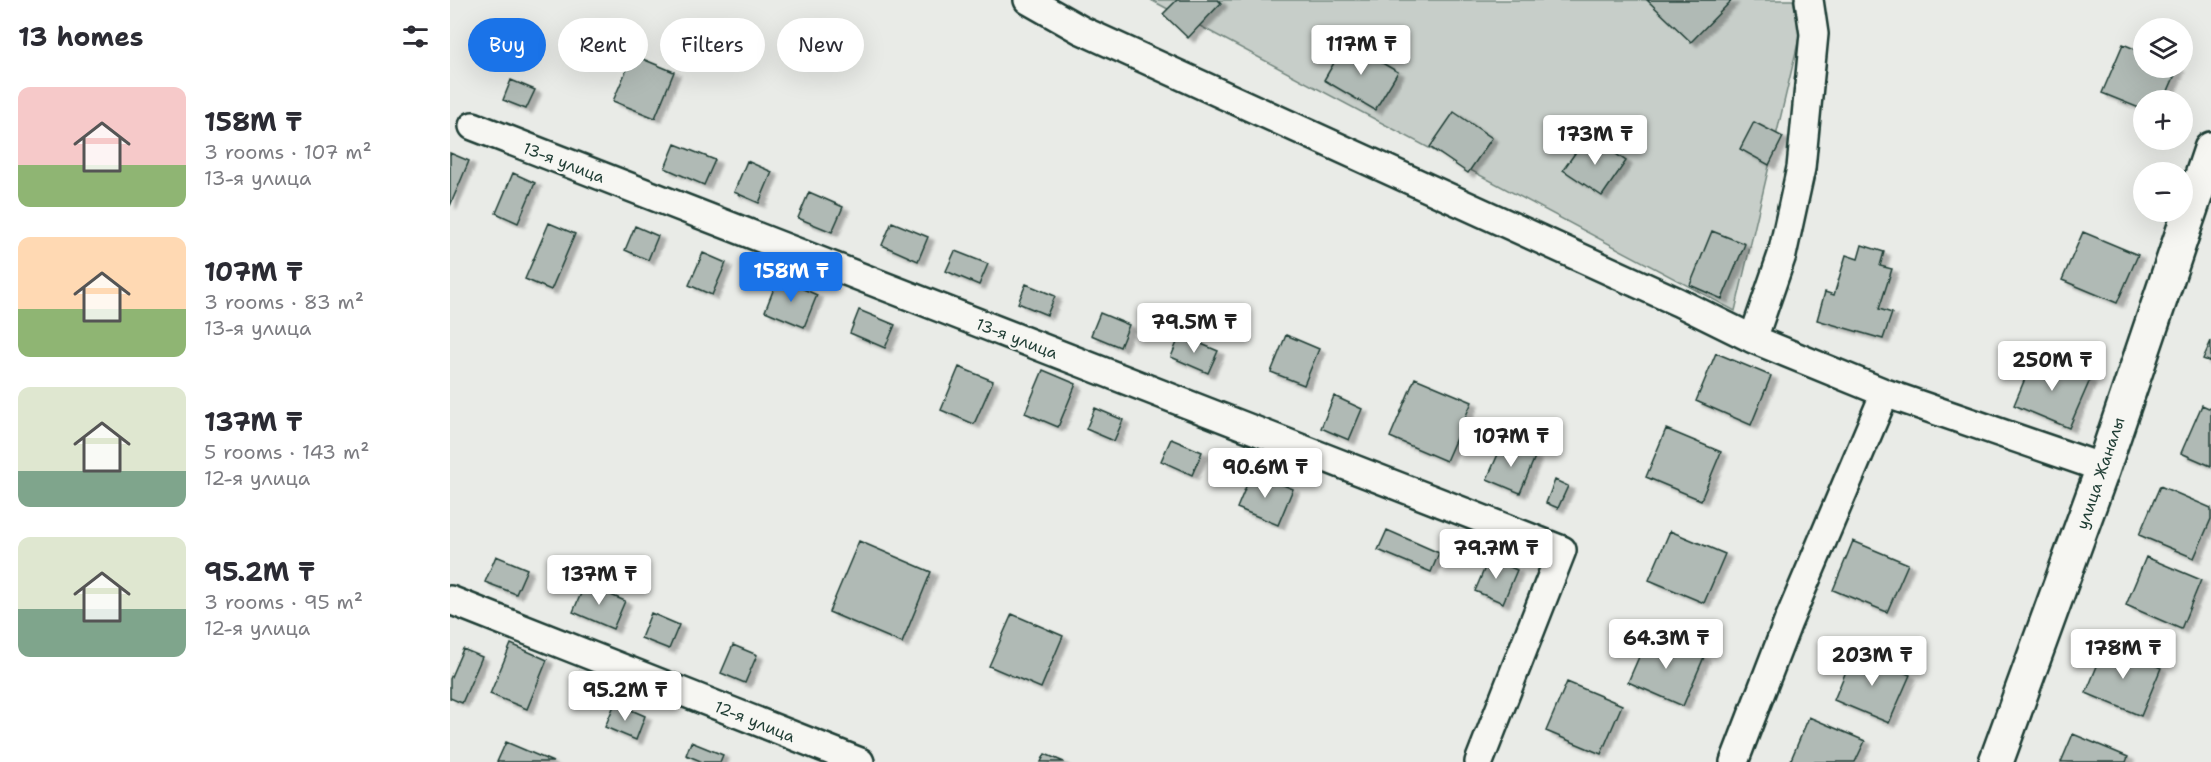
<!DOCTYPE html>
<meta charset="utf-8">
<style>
body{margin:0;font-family:"Shantell Sans",sans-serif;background:#f2f2f3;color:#2b2b33;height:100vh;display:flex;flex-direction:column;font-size:22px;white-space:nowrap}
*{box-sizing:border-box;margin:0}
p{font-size:20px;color:#7c7c81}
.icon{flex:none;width:33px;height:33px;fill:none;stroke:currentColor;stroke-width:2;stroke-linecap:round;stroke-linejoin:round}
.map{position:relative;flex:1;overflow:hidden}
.panel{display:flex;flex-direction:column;background:#fff;width:450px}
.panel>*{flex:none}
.hud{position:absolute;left:18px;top:18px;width:570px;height:54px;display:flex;gap:12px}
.controls{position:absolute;left:1683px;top:18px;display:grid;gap:12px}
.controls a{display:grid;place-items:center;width:60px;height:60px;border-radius:50%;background:#fff;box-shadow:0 6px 24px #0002;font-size:30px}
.price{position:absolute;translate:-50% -51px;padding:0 14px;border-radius:6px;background:#fff;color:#222;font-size:20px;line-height:39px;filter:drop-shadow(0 2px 3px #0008)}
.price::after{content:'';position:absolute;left:50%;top:36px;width:18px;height:14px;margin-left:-9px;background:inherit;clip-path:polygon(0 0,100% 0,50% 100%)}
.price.selected{background:#1a73e8;color:#fff}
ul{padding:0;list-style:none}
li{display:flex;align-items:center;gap:18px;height:150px;padding:0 18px}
li span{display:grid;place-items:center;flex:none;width:168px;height:120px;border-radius:12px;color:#555}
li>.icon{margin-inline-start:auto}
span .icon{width:72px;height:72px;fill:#fffc;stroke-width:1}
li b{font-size:26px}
h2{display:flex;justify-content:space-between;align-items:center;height:72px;padding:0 18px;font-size:26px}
.chip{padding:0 21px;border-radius:27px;background:#fff;box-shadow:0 6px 24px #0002;font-size:21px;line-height:54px}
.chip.selected{background:#1a73e8;color:#fff}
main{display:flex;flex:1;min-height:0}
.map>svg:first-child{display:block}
.green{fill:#c7cec9;stroke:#73867e;stroke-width:1.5}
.building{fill:#b0bab5;stroke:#1f3d34;stroke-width:1.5;filter:url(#shadow)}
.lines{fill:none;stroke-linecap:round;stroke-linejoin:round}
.minor-casing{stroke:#1f3d34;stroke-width:32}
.tertiary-casing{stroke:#1f3d34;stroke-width:38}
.minor{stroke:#f6f6f2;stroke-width:27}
.tertiary{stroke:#f6f6f2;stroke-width:33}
.labels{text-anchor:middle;stroke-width:4.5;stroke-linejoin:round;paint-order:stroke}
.street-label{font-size:16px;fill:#1f3d34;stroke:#f6f6f2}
</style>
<main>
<section class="panel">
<h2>13 homes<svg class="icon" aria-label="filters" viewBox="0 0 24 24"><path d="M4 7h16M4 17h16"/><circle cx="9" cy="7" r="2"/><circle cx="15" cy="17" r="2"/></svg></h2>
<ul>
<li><span style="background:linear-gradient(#f6c9c9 65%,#8fb573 0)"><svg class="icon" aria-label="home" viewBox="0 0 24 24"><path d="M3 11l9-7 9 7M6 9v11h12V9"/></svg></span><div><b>158M ₸</b><p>3 rooms · 107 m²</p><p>13-я улица</p></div></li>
<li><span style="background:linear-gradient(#ffd9b3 60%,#8fb573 0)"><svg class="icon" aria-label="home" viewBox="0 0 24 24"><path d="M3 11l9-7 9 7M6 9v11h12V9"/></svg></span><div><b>107M ₸</b><p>3 rooms · 83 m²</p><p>13-я улица</p></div></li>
<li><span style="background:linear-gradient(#dfe7d0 70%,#7fa58c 0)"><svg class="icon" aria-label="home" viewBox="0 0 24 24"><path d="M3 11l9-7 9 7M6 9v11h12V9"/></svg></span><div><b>137M ₸</b><p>5 rooms · 143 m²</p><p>12-я улица</p></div></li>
<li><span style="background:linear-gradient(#dfe7d0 60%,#7fa58c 0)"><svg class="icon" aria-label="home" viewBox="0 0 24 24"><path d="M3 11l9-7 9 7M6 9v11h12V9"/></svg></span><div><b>95.2M ₸</b><p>3 rooms · 95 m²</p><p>12-я улица</p></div></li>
</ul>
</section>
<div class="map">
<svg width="1761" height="762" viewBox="0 0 1761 762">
<defs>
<filter id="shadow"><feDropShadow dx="6" dy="4" stdDeviation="1.5" flood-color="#0004"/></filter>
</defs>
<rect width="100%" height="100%" fill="#e9ebe7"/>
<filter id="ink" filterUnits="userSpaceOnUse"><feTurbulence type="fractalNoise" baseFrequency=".0167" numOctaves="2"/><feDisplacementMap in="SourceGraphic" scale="12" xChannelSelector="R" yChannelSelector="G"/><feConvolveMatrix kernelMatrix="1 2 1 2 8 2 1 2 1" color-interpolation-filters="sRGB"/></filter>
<g filter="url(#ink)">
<path class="green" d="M701 0H1343L1351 30 1285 311Z"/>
<path class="building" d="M727 0H768L771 3 738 38 713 14Z
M1197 0H1282L1241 42Z
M896 42 948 72 925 110 874 80Z
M1673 44 1694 53V68H1728L1714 100H1694V110L1652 93Z
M183 55 224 72 205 118 163 101Z
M61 80 85 90 76 109 53 100Z
M1004 112 1042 138 1018 173 980 147Z
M1304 122 1333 137 1319 165 1290 149Z
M1138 135 1176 161 1152 196 1113 170Z
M225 144 265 160 254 185 215 168Z
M0 153 19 161 0 206Z
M297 161 322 172 309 203 284 192Z
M63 173 85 183 68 223 46 213Z
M359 192 393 207 382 232 348 218Z
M442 222 478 237 468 261 432 245Z
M99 223 125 234 101 290 75 279Z
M185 226 208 236 198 260 175 250Z
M1262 231 1295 244 1272 299 1240 285Z
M1633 232 1688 255 1667 303 1612 280Z
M1412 245 1434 252 1430 266 1442 269 1429 309 1442 313 1433 339 1367 320 1375 292 1384 295 1396 255 1408 259Z
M505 251 538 264 529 285 496 271Z
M253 253 276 263 262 295 239 285Z
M328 278 367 295 354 327 315 311Z
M576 284 605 296 597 315 568 303Z
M409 310 445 325 435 348 400 333Z
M650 313 679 325 670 347 641 335Z
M730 335 768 351 758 373 721 357Z
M836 335 869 349 854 385 821 372Z
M1761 341V362L1753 359Z
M1266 353 1321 376 1301 425 1246 401Z
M1584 357 1640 380 1619 428 1564 405Z
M509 367 543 381 524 424 491 410Z
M593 370 626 384 608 427 575 413Z
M965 378 1022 402 996 461 940 437Z
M884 396 912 409 899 440 871 428Z
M1752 405 1761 409V466L1731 453Z
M645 408 673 420 664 441 636 429Z
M1216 429 1271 452 1251 500 1196 477Z
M721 439 752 452 742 475 711 461Z
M1053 443 1085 457 1070 493 1037 479Z
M802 472 843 489 828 525 787 508Z
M1105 480 1118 486 1108 508 1096 503Z
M1710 486 1761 508V519L1744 558 1689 535Z
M937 530 989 553 981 572 928 550Z
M1220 531 1275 554 1254 603 1199 580Z
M409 541 481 572 452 643 379 612Z
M1403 541 1458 564 1437 612 1383 590Z
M46 556 77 569 66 594 35 582Z
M1696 557 1751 580 1731 629 1676 605Z
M1039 558 1067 570 1053 603 1025 591Z
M135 584 175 601 163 629 123 612Z
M201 613 229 625 219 649 191 638Z
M562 614 613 636 591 688 539 666Z
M1199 634 1254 657 1233 706 1178 682Z
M61 644 97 660 77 709 40 694Z
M1656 644 1711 668 1691 716 1636 693Z
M283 645 307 655 295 683 271 673Z
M13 649 32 657 12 703 0 698V679Z
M1404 652 1460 675 1439 723 1384 700Z
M1117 682 1172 705 1151 754 1096 731Z
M165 703 195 716 186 740 155 727Z
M1359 717 1415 741 1405 762H1340Z
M1623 734 1678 757 1676 762H1611Z
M56 742 103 762H47Z
M241 742 273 755 270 762H253L236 755Z
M595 754 614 762H591Z"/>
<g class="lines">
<defs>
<path id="minor" d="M578 0 631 30 1228 302 1303 339 1435 393 1653 468
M23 126 1112 550 1029 762
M1303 339 1332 255 1351 168 1364 34 1359 0
M0 600 410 762
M1284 762 1338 622 1435 393"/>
<path id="tertiary" d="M1546 762 1653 468 1761 149"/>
</defs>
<use href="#minor" class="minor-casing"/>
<use href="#tertiary" class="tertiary-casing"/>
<use href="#minor" class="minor"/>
<use href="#tertiary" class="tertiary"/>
</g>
</g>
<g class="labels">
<g class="street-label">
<text transform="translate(114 162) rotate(21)" y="6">13-я улица</text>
<text transform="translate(567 338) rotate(21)" y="6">13-я улица</text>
<text transform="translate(1650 473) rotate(-71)" y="6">улица Жаналы</text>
<text transform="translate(305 721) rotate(22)" y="6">12-я улица</text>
</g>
</g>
</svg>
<div class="controls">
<a><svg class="icon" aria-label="layers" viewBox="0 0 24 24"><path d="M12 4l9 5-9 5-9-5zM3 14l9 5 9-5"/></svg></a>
<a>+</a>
<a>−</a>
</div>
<b class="price" style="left:911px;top:76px">117M ₸</b>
<b class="price" style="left:1145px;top:166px">173M ₸</b>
<b class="price selected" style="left:341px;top:303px">158M ₸</b>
<b class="price" style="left:744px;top:354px">79.5M ₸</b>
<b class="price" style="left:1602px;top:392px">250M ₸</b>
<b class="price" style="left:1061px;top:468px">107M ₸</b>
<b class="price" style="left:815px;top:499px">90.6M ₸</b>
<b class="price" style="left:1046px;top:580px">79.7M ₸</b>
<b class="price" style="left:149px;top:606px">137M ₸</b>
<b class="price" style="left:1216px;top:670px">64.3M ₸</b>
<b class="price" style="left:1673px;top:680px">178M ₸</b>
<b class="price" style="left:1422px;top:687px">203M ₸</b>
<b class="price" style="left:175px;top:722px">95.2M ₸</b>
<div class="hud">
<a class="chip selected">Buy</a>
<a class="chip">Rent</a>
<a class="chip">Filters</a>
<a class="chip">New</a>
</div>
</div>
</main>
